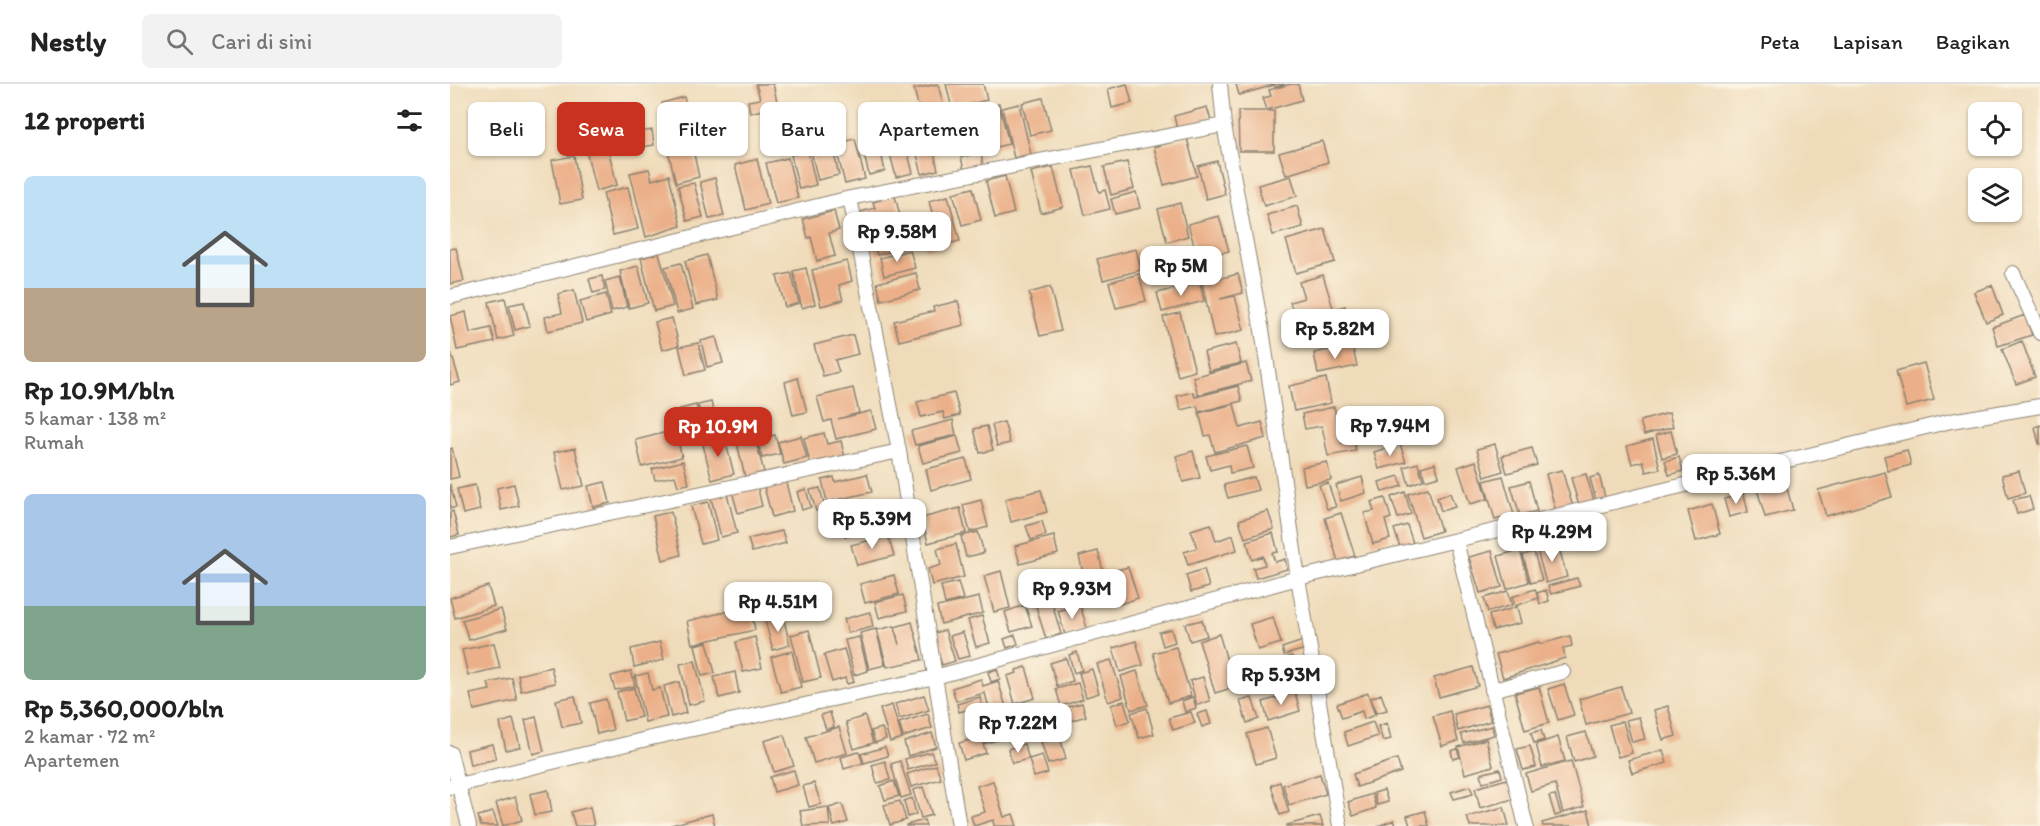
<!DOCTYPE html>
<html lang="id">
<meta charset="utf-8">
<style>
body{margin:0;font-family:Itim,sans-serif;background:#f2f2f2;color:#222;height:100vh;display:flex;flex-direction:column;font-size:22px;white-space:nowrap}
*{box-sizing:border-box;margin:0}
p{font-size:20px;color:#767676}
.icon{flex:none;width:33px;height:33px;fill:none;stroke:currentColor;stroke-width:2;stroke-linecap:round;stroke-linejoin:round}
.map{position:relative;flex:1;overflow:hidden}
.drawer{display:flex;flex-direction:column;background:#fff;width:450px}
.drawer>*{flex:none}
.top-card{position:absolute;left:18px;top:18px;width:570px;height:54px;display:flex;gap:12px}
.tools{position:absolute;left:1518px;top:18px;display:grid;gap:12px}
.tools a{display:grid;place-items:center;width:54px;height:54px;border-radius:9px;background:#fff;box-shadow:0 2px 4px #0004;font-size:30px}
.price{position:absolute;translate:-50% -51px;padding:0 14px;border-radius:12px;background:#fff;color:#222;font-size:20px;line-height:39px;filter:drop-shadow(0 2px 3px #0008)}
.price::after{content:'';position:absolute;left:50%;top:36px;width:18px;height:14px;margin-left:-9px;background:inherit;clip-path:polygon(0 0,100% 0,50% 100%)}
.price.selected{background:#c8321e;color:#fff}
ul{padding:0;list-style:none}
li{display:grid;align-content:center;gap:12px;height:318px;padding:0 24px}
li span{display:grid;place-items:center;height:186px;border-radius:9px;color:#555}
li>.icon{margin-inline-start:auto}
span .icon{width:108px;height:108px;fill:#fffc;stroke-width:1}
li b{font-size:26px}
h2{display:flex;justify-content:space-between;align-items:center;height:72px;padding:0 24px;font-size:26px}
.tag{padding:0 21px;border-radius:9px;background:#fff;box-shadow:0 2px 4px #0004;font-size:21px;line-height:54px}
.tag.selected{background:#c8321e;color:#fff}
header{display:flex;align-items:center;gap:36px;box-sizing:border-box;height:84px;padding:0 30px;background:#fff;border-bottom:2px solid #e0e0e0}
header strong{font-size:28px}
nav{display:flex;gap:33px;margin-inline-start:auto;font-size:21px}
.search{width:420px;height:54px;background:#f2f2f2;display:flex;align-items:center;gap:15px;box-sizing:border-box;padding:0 21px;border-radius:9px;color:#767676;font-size:22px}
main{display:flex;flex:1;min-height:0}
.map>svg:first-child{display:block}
.building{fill:#ebb089}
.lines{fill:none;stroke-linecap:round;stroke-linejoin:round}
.minor-casing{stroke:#8d8372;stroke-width:16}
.minor{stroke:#fff;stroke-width:14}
</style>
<header>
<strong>Nestly</strong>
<div class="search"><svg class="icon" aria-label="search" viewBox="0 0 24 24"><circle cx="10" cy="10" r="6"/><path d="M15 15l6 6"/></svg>Cari di sini</div>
<nav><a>Peta</a><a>Lapisan</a><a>Bagikan</a></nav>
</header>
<main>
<section class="drawer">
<h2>12 properti<svg class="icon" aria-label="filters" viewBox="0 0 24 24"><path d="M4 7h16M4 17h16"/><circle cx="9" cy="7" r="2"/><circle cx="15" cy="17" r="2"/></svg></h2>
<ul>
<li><span style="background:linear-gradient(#bfe0f5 60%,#b9a48a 0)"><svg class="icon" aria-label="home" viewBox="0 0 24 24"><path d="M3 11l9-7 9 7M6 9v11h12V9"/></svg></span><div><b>Rp 10.9M/bln</b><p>5 kamar · 138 m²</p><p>Rumah</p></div></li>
<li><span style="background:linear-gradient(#a9c7e8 60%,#7fa58c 0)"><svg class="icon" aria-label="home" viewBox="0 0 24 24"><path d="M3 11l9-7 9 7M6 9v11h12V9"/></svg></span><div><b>Rp 5,360,000/bln</b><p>2 kamar · 72 m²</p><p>Apartemen</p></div></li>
</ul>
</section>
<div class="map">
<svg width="1590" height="742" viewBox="0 0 1590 742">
<rect width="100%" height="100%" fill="#fcf5e5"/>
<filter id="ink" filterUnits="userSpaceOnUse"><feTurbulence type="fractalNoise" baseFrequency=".0167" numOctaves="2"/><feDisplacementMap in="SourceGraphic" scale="12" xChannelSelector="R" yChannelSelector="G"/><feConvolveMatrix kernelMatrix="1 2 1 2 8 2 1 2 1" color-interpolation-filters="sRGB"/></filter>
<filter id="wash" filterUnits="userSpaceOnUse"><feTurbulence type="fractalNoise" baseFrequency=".008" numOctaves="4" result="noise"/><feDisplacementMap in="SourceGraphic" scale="24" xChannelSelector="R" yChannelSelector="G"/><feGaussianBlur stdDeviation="1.35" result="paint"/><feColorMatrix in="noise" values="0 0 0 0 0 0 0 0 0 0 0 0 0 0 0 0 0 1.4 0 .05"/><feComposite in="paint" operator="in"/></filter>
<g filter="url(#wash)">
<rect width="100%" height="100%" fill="#efdbb9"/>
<g id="blocks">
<path class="building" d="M306 0H323L328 22 300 29 298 17 310 15Z
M488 0 496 32 472 38 464 5Z
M496 0H533L537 16 502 25Z
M677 0 682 19 662 24 658 5Z
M786 0H834V1L825 3 824 1 789 11Z
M841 0H848L852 16 817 26 813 14 821 12 819 6Z
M234 13 243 52 221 57 212 19Z
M593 14 601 46 580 51 572 19Z
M549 20 559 60 542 64 533 24Z
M569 20 581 70 564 74 552 24Z
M757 23 761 37 727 45 724 32Z
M527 25 536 64 513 69 504 31Z
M375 27 382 54 345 63 339 35Z
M788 27H824V67H789Z
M333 29 342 67 330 70 321 31Z
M202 46 204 61 179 65 176 50Z
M427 51 435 87 419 91 410 55Z
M155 53 167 101 146 107 134 58Z
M737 54 747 92 714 101 704 63Z
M405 55 415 95 395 100 385 60Z
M481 55 488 86 472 90 464 59Z
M872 57 878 78 836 91 829 69Z
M455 58 463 89 446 93 438 62Z
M242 61 249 93 226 99 218 67Z
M382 62 389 91 368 96 361 67Z
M358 67 366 101 349 105 341 71Z
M531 69 533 81 514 86 511 73Z
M124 72 132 116 110 120 102 76Z
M338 74 348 114 326 119 316 79Z
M307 75 318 120 296 126 285 81Z
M767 77 775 110 756 115 748 82Z
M677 78 684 105 661 111 654 83Z
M642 82 649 108 655 106 660 125 635 131 624 86Z
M603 83 613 123 591 129 581 88Z
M199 85 202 96 219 91 231 142 196 153 180 89Z
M555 92 564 129 545 134 536 97Z
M841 92 847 112 814 122 808 101Z
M265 94 274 132 259 135 250 98Z
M244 99 253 133 237 137 228 102Z
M178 103 188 145 163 151 153 109Z
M523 104 531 136 512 141 503 109Z
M686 108 690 124 665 130 661 115Z
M445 112 452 140 415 150 410 128 425 124 423 118Z
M498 112 510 157 475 165 470 144 485 140 479 117Z
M730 119 738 152 717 158 708 125Z
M847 122 853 143 823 151 817 131Z
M384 127 389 146 379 149 385 172 367 177 361 153 358 154 353 135Z
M769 132 779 167 748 175 738 140Z
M875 145 885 178 846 189 836 156Z
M453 147 458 163 427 171 422 155Z
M6 164 14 197 0 200V165Z
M686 165 691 186 653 196 647 175Z
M460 166 465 184 434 192 430 174Z
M209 169 223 222 204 227 191 174Z
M257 171 268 216 246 221 235 177Z
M397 177 402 197 389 201 393 216 371 222 362 186Z
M231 179 243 225 227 229 215 183Z
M188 182 198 219 179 224 170 187Z
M356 184 365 220 352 224 343 187Z
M341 189 349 219 335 223 327 192Z
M466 189 470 206 431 216 427 199Z
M689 190 696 217 666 224 659 198Z
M788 190 793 209 770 215 785 212 794 246 764 253 752 199Z
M873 191 883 224 845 235 840 218 854 214 849 198Z
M152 192 155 206 143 209 139 195Z
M170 193 177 223 162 227 155 197Z
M750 199 754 217 712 228 707 209Z
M1542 201 1553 231 1536 238 1524 208Z
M600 203 611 247 590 252 579 209Z
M124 206 132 239 98 247 95 233 112 229 108 210Z
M156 210 161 231 136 238 130 217Z
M55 214 64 252 48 256 39 218Z
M508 217 514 241 449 257 444 237 484 227 483 223Z
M74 218 80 242 65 246 59 221Z
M895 222 901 242 858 254 852 235Z
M16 228 20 249 41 244 45 258 7 266 0 232Z
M730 229 745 287 728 292 713 233Z
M1575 231 1582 251 1548 262 1542 243Z
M222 234 229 261 212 266 205 238Z
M403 251 408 270 385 276 389 288 373 292 364 261Z
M266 253 273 279 257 283 251 257Z
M1572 257 1585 293 1566 300 1552 265Z
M248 259 255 286 236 291 229 263Z
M786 260 791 279 759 287 754 268Z
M902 261 907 282 868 290 864 269Z
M0 265 10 298 0 301Z
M796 279 801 297 748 311 743 293Z
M1474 279 1484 316 1456 323 1446 287Z
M348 294 357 328 343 331 335 298Z
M876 294 881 319 844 327 839 302Z
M788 302 792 317 749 328 747 322 731 326 727 312 743 308 745 313Z
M403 304 409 329 388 335 421 327 426 345 386 355 381 336 374 338 367 313Z
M504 309 510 331 495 335 493 328 471 333 467 318Z
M261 318 268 345 255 348 248 321Z
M784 320 790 344 812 338 816 354 765 368 760 351 755 352 749 329Z
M246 321 254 352 238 357 230 325Z
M884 323 892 359 904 356 906 367 878 372 872 342 855 345 852 330Z
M1219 329 1223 343 1194 351 1190 337Z
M503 336 506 351 465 361 461 347Z
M554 338 560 359 547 362 542 341Z
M1590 341V360H1589L1585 343Z
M537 342 543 366 530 369 524 345Z
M225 346 232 373 192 383 186 356Z
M1221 347 1227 370 1212 374 1206 351Z
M374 349 377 360 391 357 395 374 361 383 354 354Z
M274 351 284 390 262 396 252 357Z
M325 351 330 370 312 374 307 355Z
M351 352 357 374 334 380 328 358Z
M507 352 512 369 473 379 468 362Z
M305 354 314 388 295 393 287 359Z
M1203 355 1210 385 1196 388 1193 377 1182 380 1177 362Z
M950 360 956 378 929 385 924 368Z
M1045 360 1053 387 1035 393 1027 365Z
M797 362 803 384 780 389 779 381 760 386 756 372Z
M2 364 9 393 0 395V365Z
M125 364 134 402 113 406 104 368Z
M1082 364 1087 381 1057 389 1052 372Z
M1457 366 1461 381 1438 387 1434 372Z
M743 367 750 394 733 398 726 372Z
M1229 373 1233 387 1219 391 1215 377Z
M516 375 521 395 481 406 476 385Z
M233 377 239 400 228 402 225 392 205 396 202 385Z
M1026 377 1038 415 1020 420 1008 383Z
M877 378 881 396 855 401 852 383Z
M968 379 973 396 959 401 954 383Z
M985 379 989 392 975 396 971 383Z
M1112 386 1123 423 1106 428 1096 390Z
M1569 387 1575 409 1558 414 1552 391Z
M1435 388 1442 413 1376 432 1368 406Z
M417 390 422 408 377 418 372 396 384 393 385 398Z
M1136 390 1144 417 1129 422 1121 394Z
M1149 391 1155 413 1146 416 1140 394Z
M949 392 952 402 932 408 929 398Z
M1053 392 1064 431 1045 436 1034 397Z
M804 393 808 406 778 414 774 401Z
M912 393 916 409 891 417 886 401Z
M335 394 343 427 322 433 313 399Z
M1079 397 1087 427 1070 431 1061 402Z
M1335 397 1343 426 1315 433 1307 405Z
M155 398 160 419 143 423 138 402Z
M878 399 886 423 877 425 869 401Z
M0 400 6 423 0 425Z
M64 400 69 422 51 426 47 404Z
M25 401 30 426 13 430 7 405Z
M307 401 312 422 288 429 282 407Z
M370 404 375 425 366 427 360 406Z
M978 404 991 447 971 453 958 410Z
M356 405 361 423 352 426 347 408Z
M276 406 287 449 271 453 260 410Z
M591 406 597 428 561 438 555 415Z
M955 408 961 430 948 434 941 413Z
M1000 409 1005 423 991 427 987 414Z
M1294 410 1298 428 1279 433 1274 415Z
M1579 412 1583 425 1567 430 1563 416Z
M935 414 941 434 935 436 940 455 923 460 914 429 924 427 921 418Z
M413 416 417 431 387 438 383 424Z
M531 416 538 443 520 448 513 421Z
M258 418 267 456 251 460 241 422Z
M1262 420 1270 450 1246 457 1238 427Z
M510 424 516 449 478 459 472 434Z
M3 427 9 451 0 453V428Z
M818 427 824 445 795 454 789 436Z
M221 428 231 471 213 476 203 432Z
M891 429 905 472 888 477 875 434Z
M426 430 430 444 395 453 391 439Z
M592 437 596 451 581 456 576 442Z
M761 440 766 457 783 451 787 466 738 481 734 468 747 464 741 446Z
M957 441 963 459 950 463 944 445Z
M332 447 336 459 302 468 298 455Z
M528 448 534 469 516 473 511 452Z
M823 449 828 468 822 469 825 478 835 475 837 485 806 494 803 484 815 481 813 472 802 476 797 457Z
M438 452 444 472 407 481 401 461Z
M604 452 608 470 570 480 565 462Z
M506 460 514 493 482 501 478 485 491 481 487 465Z
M1108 460 1117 493 1096 499 1087 466Z
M1070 466 1079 498 1057 505 1048 472Z
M648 467 655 495 636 501 629 472Z
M1042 467 1052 503 1030 509 1019 473Z
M1084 468 1092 496 1081 499 1073 471Z
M678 483 688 514 670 520 660 488Z
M754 485 759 503 741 508 736 491Z
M551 487 560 524 544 528 534 492Z
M444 491 449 510 415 519 410 500Z
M1127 494 1130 502 1101 510 1098 502Z
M629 496 635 516 620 521 614 501Z
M508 498 513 515 495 520 491 502Z
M38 502 44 522 5 534 0 514Z
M597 502 611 550 596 555 581 506Z
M1085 505 1088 514 1065 522 1062 513Z
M1096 506 1099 517 1090 520 1087 509Z
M1058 507 1062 521 1038 528 1034 514Z
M453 511 457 527 429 534 425 518Z
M529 513 533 529 491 540 487 523Z
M575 521 582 542 561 548 555 528Z
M630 521 637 544 615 551 608 527Z
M300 522 305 546 242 560 237 537Z
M1067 523 1071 539 1043 546 1039 531Z
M51 525 57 545 19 556 12 536Z
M420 528 423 543 398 549 394 535Z
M333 532 340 561 323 566 315 537Z
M532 532 540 559 526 563 518 536Z
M823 533 831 559 808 566 800 540Z
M752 536 757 552 740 557 735 540Z
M462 538 472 576 437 583 427 546 444 542 449 561 445 543Z
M426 545 435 581 419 585 410 549Z
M721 545 725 558 713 562 709 548Z
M359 546 371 594 353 598 341 551Z
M495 546 505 577 492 581 482 550Z
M513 548 520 572 508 575 500 552Z
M769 550 785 603 765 609 749 557Z
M565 551 568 560 557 564 554 555Z
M1120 552 1122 562 1113 564 1115 574 1053 594 1046 570 1089 558 1090 560Z
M305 553 312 584 293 588 286 558Z
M409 553 418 587 404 591 395 556Z
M686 557 693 581 670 588 663 564Z
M853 557 856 565 834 571 832 564Z
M210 558 214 576 184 583 181 565Z
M257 558 265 589 252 592 245 561Z
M44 559 50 584 18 591 12 566Z
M726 563 741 612 718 619 703 569Z
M394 565 404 598 397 600 395 594 382 598 374 571Z
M342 567 351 603 331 608 321 573Z
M627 568 632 586 624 589 619 571Z
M842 572 849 595 809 607 802 584Z
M616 574 623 597 607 602 600 579Z
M661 576 673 613 658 618 647 580Z
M245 577 255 617 239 621 230 580Z
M101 583 105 599 71 607 68 591Z
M576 583 585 614 565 620 557 592 567 589 566 586Z
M1023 583 1028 602 989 613 984 594Z
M547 585 550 595 541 598 538 588Z
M642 585 649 609 636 613 629 589Z
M181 587 185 602 165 606 161 592Z
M687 587 698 621 681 626 671 592Z
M285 588 289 609 269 614 264 593Z
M198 589 202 606 210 604 217 633 195 638 185 592Z
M753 593 760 617 747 621 740 597Z
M62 594 67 616 24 626 20 610 40 606 38 599Z
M531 595 533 602 548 597 560 636 532 644 527 627 539 624 535 609 506 617 502 604Z
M229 598 236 629 221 633 214 602Z
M628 599 633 615 611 622 606 605Z
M1114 600 1124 631 1108 636 1098 605Z
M1089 603 1099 639 1075 646 1065 609Z
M1171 603 1179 629 1136 641 1129 615Z
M184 604 191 633 174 637 167 608Z
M845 608 850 627 818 637 813 618Z
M918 609 925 631 914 635 912 627 892 634 887 620Z
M931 610 937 626 926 629 921 614Z
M474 611 479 626 450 635 445 620Z
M125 612 131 639 112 643 106 616Z
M530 613 532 622 509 628 507 620Z
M743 613 746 624 735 628 732 617Z
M802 614 809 635 797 639 790 617Z
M156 615 163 646 147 650 140 619Z
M674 617 680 637 667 641 661 621Z
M632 619 636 632 611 640 607 626Z
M442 621 452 654 440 658 430 625Z
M1037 621 1041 637 1008 647 1004 630Z
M1218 622 1226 652 1213 656 1204 626Z
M697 624 704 650 689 654 681 629Z
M757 627 761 640 752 643 747 630Z
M1000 627 1008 657 992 662 983 632Z
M380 628 384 643 376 645 371 631Z
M741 628 745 639 723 646 719 634Z
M478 630 482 644 453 653 449 639Z
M415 632 423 659 404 665 396 638Z
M86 633 94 667 83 670 75 636Z
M1189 633 1195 655 1182 658 1176 636Z
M63 635 70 663 56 666 50 639Z
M1173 637 1182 669 1168 673 1159 641Z
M923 638 928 652 898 662 894 648Z
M937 639 941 655 933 657 928 642Z
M1042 642 1044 651 1014 659 1011 650Z
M389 643 397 669 364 679 356 653Z
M551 643 554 654 533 660 536 669 514 676 509 659 531 653 530 649Z
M432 644 436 655 425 659 421 647Z
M817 644 826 674 806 680 797 650Z
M1091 646 1094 656 1084 659 1081 649Z
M1136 648 1143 672 1124 678 1117 653Z
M482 649 486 663 458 672 454 658Z
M334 651 344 682 324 688 314 657Z
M610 653 616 675 598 680 591 658Z
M1108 653 1115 677 1092 683 1086 660Z
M1036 655 1043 682 1015 690 1008 663Z
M42 660 46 675 20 681 17 666Z
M574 660 579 675 562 679 558 665Z
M1080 662 1086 683 1073 686 1067 665Z
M435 663 438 672 414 679 411 670Z
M1007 665 1010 673 1003 675 1001 667Z
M1213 666 1217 679 1182 689 1178 676Z
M409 668 413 679 394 685 391 673Z
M481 668 485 678 458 686 455 675Z
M592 671 598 689 584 693 579 675Z
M947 675 951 688 907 703 903 690Z
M435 677 440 696 427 699 422 681Z
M450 677 461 711 451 714 441 680Z
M1121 677 1134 723 1113 729 1105 700 1081 707 1076 690Z
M486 681 491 695 461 703 457 690Z
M1050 685 1052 693 1033 699 1030 690Z
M344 686 348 701 324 708 320 693Z
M870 690 876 710 839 721 833 701Z
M1057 695 1063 715 1030 724 1025 704Z
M444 697 449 712 435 716 430 702Z
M543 697 554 733 563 730 567 742H544L543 736 524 742 521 732 535 728 527 702Z
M830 698 839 728 830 731 821 701Z
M364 699 371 720 359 723 353 702Z
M1020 702 1023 710 1004 715 1001 708Z
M473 703 482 731 471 734 463 706Z
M98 706 102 728 85 731 80 710Z
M934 706 938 718 927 721 924 709Z
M922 710 926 724 903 732 898 718Z
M1105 711 1111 730 1105 732 1099 712Z
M65 713 72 736 53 742 46 719Z
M462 714 466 730 458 733 454 717Z
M450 717 456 736 440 741 434 721Z
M392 720 398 738 384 742 379 724Z
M140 723 144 742H125L121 728Z
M378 723 380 741 353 742 350 727Z
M1054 723 1059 742H1020L1017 733Z
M1138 726 1142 742H1093L1092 739Z
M975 727 979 742H960L957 732Z
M43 728 48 742H31L28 732Z
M262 730 265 742H221V741Z
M870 732 873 742H837V741Z
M474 736 476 742H456V741Z
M944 736 946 742H928Z"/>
</g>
</g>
<g filter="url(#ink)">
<use href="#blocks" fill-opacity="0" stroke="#8d8372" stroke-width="1.5"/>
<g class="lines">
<defs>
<path id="minor" d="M770 0 774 41 813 252 848 494 890 742
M400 114 449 367 509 742
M1563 189 1590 249
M0 213 400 114 774 41
M1006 457 1076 742
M0 463 449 367
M1042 606 1113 588
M0 669 19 742
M0 703 201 654 485 593 848 494 1501 337 1590 322"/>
</defs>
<use href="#minor" class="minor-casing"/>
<use href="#minor" class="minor"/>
</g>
</g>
</svg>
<div class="tools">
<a><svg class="icon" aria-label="locate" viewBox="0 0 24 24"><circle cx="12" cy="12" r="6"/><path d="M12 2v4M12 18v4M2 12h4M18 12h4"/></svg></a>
<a><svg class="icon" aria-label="layers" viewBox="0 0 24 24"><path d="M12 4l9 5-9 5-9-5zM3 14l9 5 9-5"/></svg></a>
</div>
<b class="price" style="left:447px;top:179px">Rp 9.58M</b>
<b class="price" style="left:731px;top:213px">Rp 5M</b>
<b class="price" style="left:885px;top:276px">Rp 5.82M</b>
<b class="price" style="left:940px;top:373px">Rp 7.94M</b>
<b class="price selected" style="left:268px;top:374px">Rp 10.9M</b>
<b class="price" style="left:1286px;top:421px">Rp 5.36M</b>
<b class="price" style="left:422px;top:466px">Rp 5.39M</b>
<b class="price" style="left:1102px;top:479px">Rp 4.29M</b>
<b class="price" style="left:622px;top:536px">Rp 9.93M</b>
<b class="price" style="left:328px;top:549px">Rp 4.51M</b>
<b class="price" style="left:831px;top:622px">Rp 5.93M</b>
<b class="price" style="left:568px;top:670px">Rp 7.22M</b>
<div class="top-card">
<a class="tag">Beli</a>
<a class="tag selected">Sewa</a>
<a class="tag">Filter</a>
<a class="tag">Baru</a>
<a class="tag">Apartemen</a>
</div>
</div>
</main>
